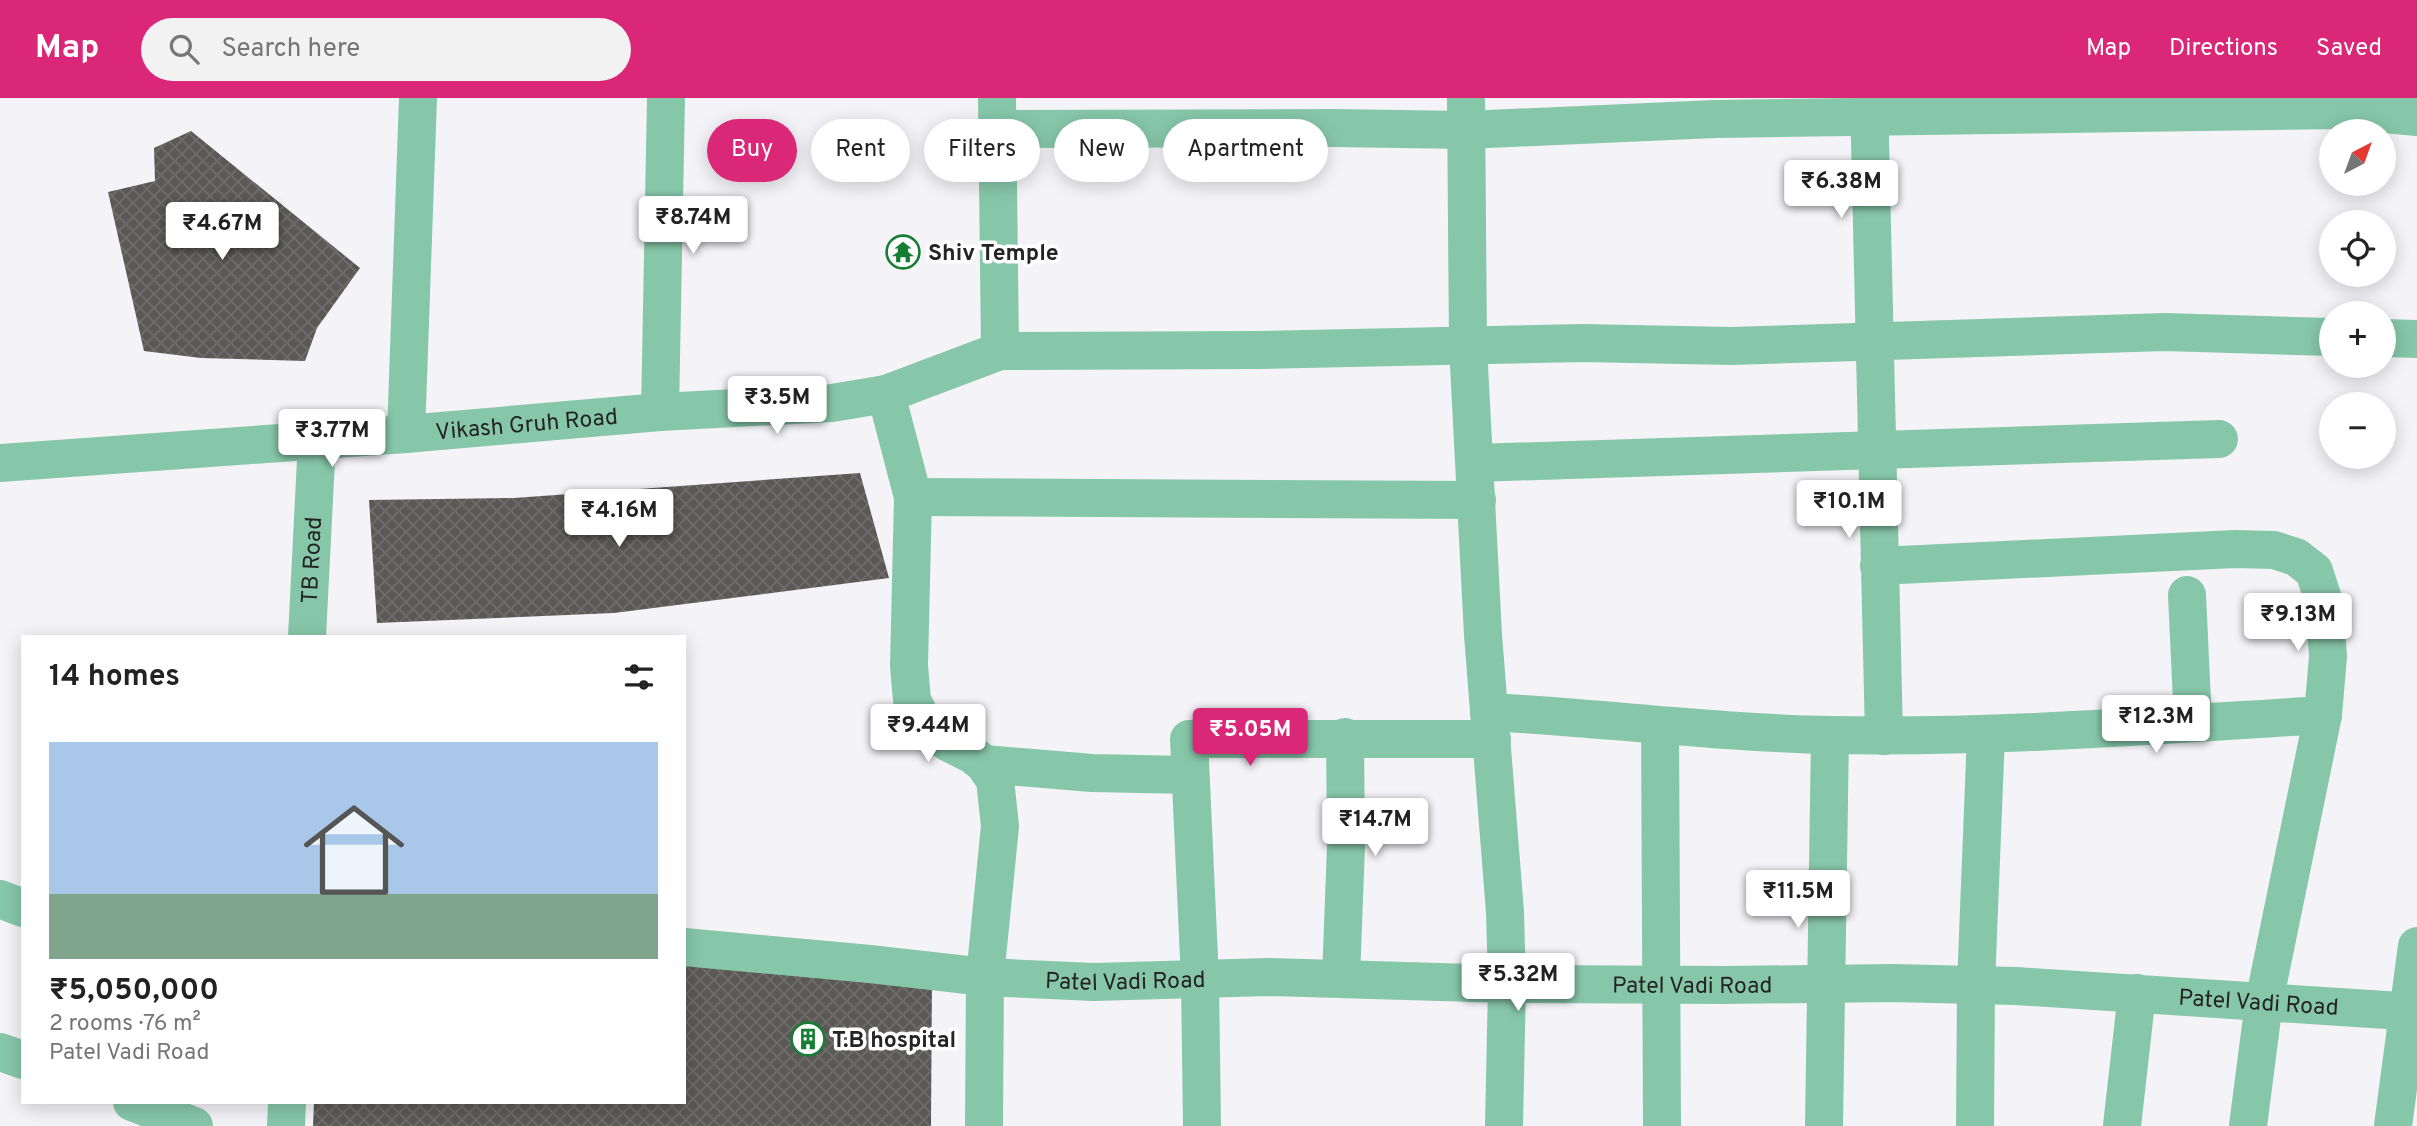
<!DOCTYPE html>
<meta charset="utf-8">
<style>
body{margin:0;font-family:Overpass,sans-serif;background:#f2f2f2;color:#222;height:100vh;display:flex;flex-direction:column;font-size:26px;white-space:nowrap}
*{box-sizing:border-box;margin:0}
p{font-size:23px;color:#767676}
.icon{flex:none;width:38px;height:38px;fill:none;stroke:currentColor;stroke-width:2;stroke-linecap:round;stroke-linejoin:round}
.map{position:relative;flex:1;overflow:hidden}
.drawer{position:absolute;left:21px;top:537px;width:665px;height:469px;display:flex;flex-direction:column;background:#fff;border-radius:0px;box-shadow:0 4px 18px #0003}
.drawer>*{flex:none}
.top-card{position:absolute;left:707px;top:21px;width:665px;height:63px;display:flex;gap:14px}
.needle{width:46px;rotate:41deg}
.tools{position:absolute;left:2319px;top:21px;display:grid;gap:14px}
.tools a{display:grid;place-items:center;width:77px;height:77px;border-radius:50%;background:#fff;box-shadow:0 4px 18px #0003;font-size:35px}
.price{position:absolute;translate:-50% -60px;padding:0 16px;border-radius:7px;background:#fff;color:#222;font-size:23px;line-height:46px;filter:drop-shadow(0 2px 4px #0008)}
.price::after{content:'';position:absolute;left:50%;top:42px;width:21px;height:16px;margin-left:-10px;background:inherit;clip-path:polygon(0 0,100% 0,50% 100%)}
.price.on{background:#db2777;color:#fff}
ul{padding:0;list-style:none}
li{display:grid;align-content:center;gap:14px;height:371px;padding:0 28px}
li+li{border-top:2px solid #e0e0e0}
li span{display:grid;place-items:center;height:217px;border-radius:0px;color:#555}
li>.icon{margin-inline-start:auto}
span .icon{width:126px;height:126px;fill:#fffc;stroke-width:1}
li b{font-size:30px}
h2{display:flex;justify-content:space-between;align-items:center;height:84px;padding:0 28px;font-size:30px}
.pill{padding:0 24px;border-radius:32px;background:#fff;box-shadow:0 4px 18px #0003;font-size:24px;line-height:63px}
.pill.on{background:#db2777;color:#fff}
header{display:flex;align-items:center;gap:42px;box-sizing:border-box;height:98px;padding:0 35px;background:#db2777;color:#fff}
header strong{font-size:33px}
nav{display:flex;gap:38px;margin-inline-start:auto;font-size:24px}
.search{width:490px;height:63px;background:#f2f2f2;display:flex;align-items:center;gap:18px;box-sizing:border-box;padding:0 24px;border-radius:38px;color:#767676;font-size:26px}
.map>svg:first-child{display:block}
.building{fill:url(#building-cross-hatch)}
.lines{fill:none;stroke-linecap:round;stroke-linejoin:round}
.minor{stroke:#87c7a9;stroke-width:38}
.labels{text-anchor:middle;stroke-width:7;stroke-linejoin:round;paint-order:stroke}
.poi-label{font-size:23px;font-weight:bold;fill:#242425;stroke:#fff;text-anchor:start}
.street-label{font-size:23px;fill:#242425;stroke:#fff}
</style>
<header>
<strong>Map</strong>
<div class="search"><svg class="icon" aria-label="search" viewBox="0 0 24 24"><circle cx="10" cy="10" r="6"/><path d="M15 15l6 6"/></svg>Search here</div>
<nav><a>Map</a><a>Directions</a><a>Saved</a></nav>
</header>
<div class="map">
<svg width="2417" height="1028" viewBox="0 0 2417 1028">
<defs>
<pattern id="building-cross-hatch" width="8" height="8" patternUnits="userSpaceOnUse" patternTransform="scale(1.75)"><rect width="8" height="8" fill="#5a5956"/><path d="M0 0l8 8M0 8l8-8" fill="none" stroke="#6e6d6b"/></pattern>
</defs>
<rect width="100%" height="100%" fill="#f4f4f8"/>
<path class="building" d="M191 33 360 170 317 230 305 263 201 260 144 253 108 94 155 83 154 50Z
M860 375 889 480 614 515 377 525 369 402 514 400Z
M684 864 932 877 931 1028H313L314 1004H684Z"/>
<g class="lines">
<g class="minor">
<path d="M997 0 1000 253"/>
<path d="M1466 0 1468 248 1483 537 1505 814 1507 886 1504 1028"/>
<path d="M1869 0 1884 638"/>
<path d="M997 31 1333 30 1466 32 1715 21 2341 12 2417 19"/>
<path d="M2384 240 2417 241"/>
<path d="M886 296 913 399 909 568 912 602 924 626 949 645 973 657 984 666 995 682 1000 728 985 879 984 1028"/>
<path d="M660 314 666 0"/>
<path d="M406 336 418 0"/>
<path id="s1" d="M0 365 406 336 660 314 832 305 886 296 1000 253 1259 252 1582 245 1731 248 2165 234 2331 239"/>
<path d="M1475 365 2219 341"/>
<path d="M913 399 1477 402"/>
<path d="M1879 468 2235 451 2274 452 2296 459 2314 473 2324 504 2328 558 2323 617 2264 904 2248 1028"/>
<path d="M2187 497 2193 625"/>
<path id="s2" d="M307 539 317 342"/>
<path d="M1489 614C1604 620 1717 635 1832 637 1996 640 2160 627 2323 617"/>
<path d="M1660 628 1662 1028"/>
<path d="M984 666 1092 675 1190 677"/>
<path d="M0 801 23 810"/>
<path id="s3" d="M684 849 870 866 985 879 1094 884 1268 879 1507 886 1726 887 1893 885 2016 888 2417 914"/>
<path d="M1341 881 1346 747 1345 639"/>
<path d="M0 954 23 962"/>
<path d="M132 1004 194 1028"/>
<path d="M286 1028 287 1004"/>
<path d="M1202 1028 1200 882 1189 641H1492"/>
<path d="M1824 1028 1830 637"/>
<path d="M1975 1028 1976 887 1986 636"/>
<path d="M2122 1028 2137 895"/>
<path d="M2393 1028 2417 848"/>
</g>
</g>
<defs>
<symbol id="temple-ring" viewBox="-11 -11 22 22"><circle r="9.5" fill="#fff" stroke="#167e32" stroke-width="1.5"/><path d="M0-6L5-2H3V0L6.5 2.5H4V6H1.5V3h-3V6H-4V2.5H-6.5L-3 0V-2H-5Z" fill="#167e32"/></symbol>
<symbol id="building-ring" viewBox="-11 -11 22 22"><circle r="9.5" fill="#fff" stroke="#167e32" stroke-width="1.5"/><path d="M-4-6H4V6H1V3H-1V6H-4ZM-2.5-4.3h1.7v1.8h-1.7ZM.8-4.3h1.7v1.8H.8ZM-2.5-1h1.7V.8h-1.7ZM.8-1h1.7V.8H.8Z" fill="#167e32"/></symbol>
</defs>
<g fill-rule="evenodd">
<use href="#temple-ring" x="884" y="135" width="38" height="38"/>
<use href="#building-ring" x="789" y="922" width="38" height="38"/>
</g>
<g class="labels">
<g class="poi-label">
<text x="928" y="162">Shiv Temple</text>
<text x="832" y="949">T.B hospital</text>
</g>
<g class="street-label">
<text dy="8" stroke="none"><textPath href="#s1" startOffset="528">Vikash Gruh Road</textPath></text>
<text dy="8" stroke="none"><textPath href="#s2" startOffset="77">TB Road</textPath></text>
<text dy="8" stroke="none"><textPath href="#s3" startOffset="443">Patel Vadi Road</textPath></text>
<text dy="8" stroke="none"><textPath href="#s3" startOffset="1010">Patel Vadi Road</textPath></text>
<text dy="8" stroke="none"><textPath href="#s3" startOffset="1577">Patel Vadi Road</textPath></text>
</g>
</g>
</svg>
<div class="tools">
<a><svg class="needle" viewBox="-14 -14 28 28"><path d="M0-13l5 13h-10z" fill="#e53935"/><path d="M0 13l5-13h-10z" fill="#767676"/></svg></a>
<a><svg class="icon" aria-label="locate" viewBox="0 0 24 24"><circle cx="12" cy="12" r="6"/><path d="M12 2v4M12 18v4M2 12h4M18 12h4"/></svg></a>
<a>+</a>
<a>−</a>
</div>
<b class="price" style="left:1841px;top:122px">₹6.38M</b>
<b class="price" style="left:693px;top:158px">₹8.74M</b>
<b class="price" style="left:222px;top:164px">₹4.67M</b>
<b class="price" style="left:777px;top:338px">₹3.5M</b>
<b class="price" style="left:332px;top:371px">₹3.77M</b>
<b class="price" style="left:1849px;top:442px">₹10.1M</b>
<b class="price" style="left:619px;top:451px">₹4.16M</b>
<b class="price" style="left:2298px;top:555px">₹9.13M</b>
<b class="price" style="left:2156px;top:657px">₹12.3M</b>
<b class="price" style="left:928px;top:666px">₹9.44M</b>
<b class="price on" style="left:1250px;top:670px">₹5.05M</b>
<b class="price" style="left:1375px;top:760px">₹14.7M</b>
<b class="price" style="left:1798px;top:832px">₹11.5M</b>
<b class="price" style="left:1518px;top:915px">₹5.32M</b>
<div class="top-card">
<a class="pill on">Buy</a>
<a class="pill">Rent</a>
<a class="pill">Filters</a>
<a class="pill">New</a>
<a class="pill">Apartment</a>
</div>
<section class="drawer">
<h2>14 homes<svg class="icon" aria-label="filters" viewBox="0 0 24 24"><path d="M4 7h16M4 17h16"/><circle cx="9" cy="7" r="2"/><circle cx="15" cy="17" r="2"/></svg></h2>
<ul>
<li><span style="background:linear-gradient(#a9c7e8 70%,#7fa58c 0)"><svg class="icon" aria-label="home" viewBox="0 0 24 24"><path d="M3 11l9-7 9 7M6 9v11h12V9"/></svg></span><div><b>₹5,050,000</b><p>2 rooms · 76 m²</p><p>Patel Vadi Road</p></div></li>
</ul>
</section>
</div>
